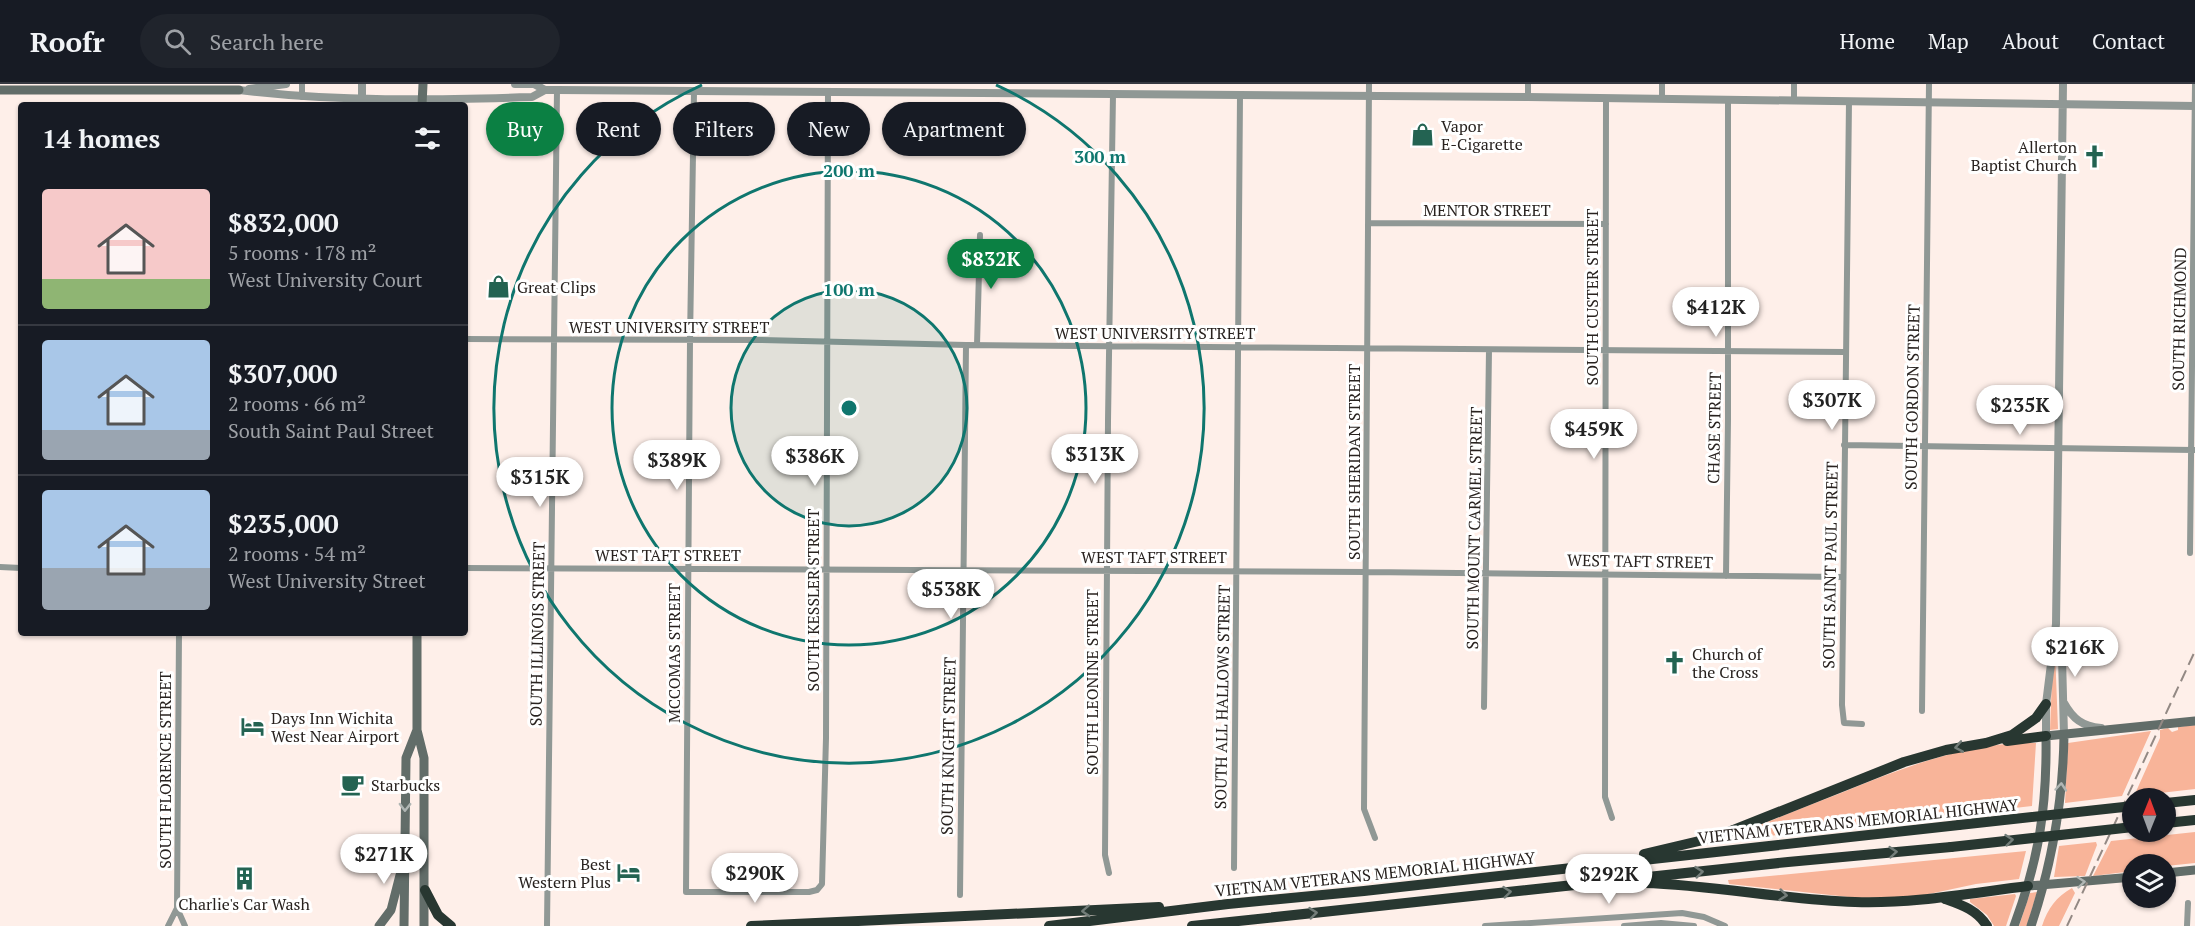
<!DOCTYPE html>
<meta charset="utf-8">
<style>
body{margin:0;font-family:"PT Serif",serif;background:#20242c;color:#f1f3f6;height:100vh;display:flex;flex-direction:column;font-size:22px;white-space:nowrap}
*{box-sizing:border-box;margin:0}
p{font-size:20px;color:#9ea1a6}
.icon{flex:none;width:33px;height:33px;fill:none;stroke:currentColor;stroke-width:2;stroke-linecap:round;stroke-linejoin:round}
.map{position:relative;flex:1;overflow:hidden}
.drawer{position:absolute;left:18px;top:18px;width:450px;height:534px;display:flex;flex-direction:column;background:#171b24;border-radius:6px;box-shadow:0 2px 4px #0004}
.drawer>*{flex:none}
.hud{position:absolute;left:486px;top:18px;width:570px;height:54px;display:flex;gap:12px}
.needle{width:39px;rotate:1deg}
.tools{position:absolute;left:2122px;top:704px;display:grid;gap:12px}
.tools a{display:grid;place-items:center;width:54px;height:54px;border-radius:50%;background:#171b24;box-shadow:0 2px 4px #0004;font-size:30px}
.price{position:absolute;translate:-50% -51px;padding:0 14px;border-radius:21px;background:#fff;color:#222;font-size:20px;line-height:39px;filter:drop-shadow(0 2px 3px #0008)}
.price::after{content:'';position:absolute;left:50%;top:36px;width:18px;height:14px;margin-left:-9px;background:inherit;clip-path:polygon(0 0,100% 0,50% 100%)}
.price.current{background:#0b8043;color:#fff}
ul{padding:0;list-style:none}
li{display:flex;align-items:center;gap:18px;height:150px;padding:0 24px}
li+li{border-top:2px solid #363941}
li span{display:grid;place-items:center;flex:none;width:168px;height:120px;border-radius:6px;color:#555}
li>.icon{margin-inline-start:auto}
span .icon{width:72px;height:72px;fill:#fffc;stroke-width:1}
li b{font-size:26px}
h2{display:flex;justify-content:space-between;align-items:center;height:72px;padding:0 24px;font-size:26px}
.chip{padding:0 21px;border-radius:27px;background:#171b24;box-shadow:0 2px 4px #0004;font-size:21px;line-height:54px}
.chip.current{background:#0b8043;color:#fff}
header{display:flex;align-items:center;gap:36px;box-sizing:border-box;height:84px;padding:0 30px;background:#171b24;border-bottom:2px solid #363941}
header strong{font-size:28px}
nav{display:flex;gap:33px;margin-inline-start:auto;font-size:21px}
.search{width:420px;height:54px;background:#20242c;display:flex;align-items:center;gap:15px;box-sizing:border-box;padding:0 21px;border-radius:33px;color:#9ea1a6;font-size:22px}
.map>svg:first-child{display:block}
.green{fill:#f8b499}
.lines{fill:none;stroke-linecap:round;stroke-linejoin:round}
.minor{stroke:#909895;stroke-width:6}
.tertiary{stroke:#909895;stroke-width:8}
.secondary{stroke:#626d69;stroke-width:9}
.motorway{stroke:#283731;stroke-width:10}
.rail{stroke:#938984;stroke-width:2;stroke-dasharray:12 6;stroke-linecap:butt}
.motorway-bridge{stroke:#283731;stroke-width:10}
.oneway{stroke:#737d79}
.oneway2{stroke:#b0b6b4}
.ring{fill:none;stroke:#0f766e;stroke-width:3}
.labels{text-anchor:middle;stroke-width:6;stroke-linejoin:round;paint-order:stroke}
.poi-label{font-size:16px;fill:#28221f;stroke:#fff;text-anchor:start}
.street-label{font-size:16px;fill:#28221f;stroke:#fff}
.centre{fill:#0f766e;stroke:#fff;stroke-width:3}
.ring-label{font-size:18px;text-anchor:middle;font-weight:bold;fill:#0f766e;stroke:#fff;stroke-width:6;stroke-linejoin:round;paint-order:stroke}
</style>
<header>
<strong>Roofr</strong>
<div class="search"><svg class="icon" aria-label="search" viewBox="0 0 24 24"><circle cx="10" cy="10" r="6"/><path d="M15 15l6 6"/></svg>Search here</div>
<nav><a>Home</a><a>Map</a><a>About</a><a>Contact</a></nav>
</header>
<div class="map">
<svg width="2195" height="842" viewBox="0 0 2195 842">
<rect width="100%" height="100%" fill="#feefe9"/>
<path class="green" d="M2053 566H2055L2058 645 2050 646Z
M2195 641V705L2134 712 2160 654V646L2168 644 2172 648 2178 646V643Z
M2151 647 2122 712 2065 719 2068 659Z
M2036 659 2032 722 1716 758C1758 742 1799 725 1841 709 1903 684 1968 657 2036 659Z
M2195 748V779L2166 782V780H2133V787L2093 792 2111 757Z
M2096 758 2097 761 2085 792 2054 793 2059 762Z
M2026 767 2019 795 1976 800 1915 813 1858 814 1729 800 1728 796Z
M2072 804 2075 809 2059 842H2042C2048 824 2056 813 2072 804Z
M2037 808 2027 842H2019L2030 809Z
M2015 810 2016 812 2006 842H1994L1987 831 1970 818V815Z"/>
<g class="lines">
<path class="minor" d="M1369 0 1364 725 1375 754
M694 8 690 256 686 808H809L817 806 822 800 826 654 828 8
M302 13V0
M1528 13V0
M1606 14 1605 713 1612 734
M1662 15V0
M1794 17V0
M1849 17 1842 621 1844 639 1862 640
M1368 139 1606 140
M465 255 759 256 966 261 1845 268
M977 261 980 151
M1844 361 2194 366
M2190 469 2195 0
M0 483 21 484
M465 484 1367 488 1843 493
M1726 492 1728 335V16
M179 549 177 824 185 842
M1484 623 1489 266
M1922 627 1929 0
M1234 784 1240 11
M1109 789 1105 771 1108 337 1113 10
M960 811 966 261
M168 842 177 824
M547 842 557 6
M1485 842 1682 829 1704 833 1725 842
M1624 842 1661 839 1694 842
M2187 842 2188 819"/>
<path class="tertiary" d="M515 0H534L545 6H557L1528 13 2195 22
M249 5 286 0
M239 6C336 18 434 16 532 13L545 6
M362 15V0
M2057 548 2062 573 2064 651
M2064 619C2073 635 2082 642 2101 644
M2046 652V620L2056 540 2063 0"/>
<path class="secondary" d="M0 6H239
M422 21 423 0
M417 549V646L424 674V842
M2166 789 2195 786
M2028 802 2133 793
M379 842 391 826 400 791
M404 842 406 674 417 646
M2014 842C2039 775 2047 724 2046 652L2195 637
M2031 842C2052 780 2063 717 2064 651"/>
<path class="motorway" d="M2007 657 2046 652
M2166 719 2195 716
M2166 739 2195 736
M1644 770 1716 753 1904 678 1946 666 1986 659 2012 651 2036 634 2046 620
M1644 799C1715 801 1784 816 1855 818 1913 820 1971 809 2028 802
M425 806 438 831 451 842
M1945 815C1962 821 1977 826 1987 842
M751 842 1159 823
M1049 842 1228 820 1364 807 1959 741
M1192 842 1788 778 1951 763"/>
<path class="rail" d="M2067 842 2195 567"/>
<path class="motorway-bridge" d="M1959 741 2133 722
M1951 763 2133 743"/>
</g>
<defs><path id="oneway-chevron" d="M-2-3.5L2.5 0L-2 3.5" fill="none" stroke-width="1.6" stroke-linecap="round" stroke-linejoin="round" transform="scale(1.5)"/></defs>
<g class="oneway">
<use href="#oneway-chevron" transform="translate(1959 663) rotate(170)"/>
<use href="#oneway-chevron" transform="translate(2009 756) rotate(-6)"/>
<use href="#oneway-chevron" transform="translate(1893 768) rotate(-5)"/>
<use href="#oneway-chevron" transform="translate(1699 788) rotate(-6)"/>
<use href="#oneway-chevron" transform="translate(1507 808) rotate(-6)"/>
<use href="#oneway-chevron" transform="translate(1783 811) rotate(6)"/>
<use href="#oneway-chevron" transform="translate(1086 827) rotate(177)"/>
<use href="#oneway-chevron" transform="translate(1313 829) rotate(-6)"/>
</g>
<g class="oneway2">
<use href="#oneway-chevron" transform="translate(2061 703) rotate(-85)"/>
<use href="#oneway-chevron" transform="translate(405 723) rotate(91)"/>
<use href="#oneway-chevron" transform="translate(2081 798) rotate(-5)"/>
</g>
<circle cx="849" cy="324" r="118" fill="#0f766e" fill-opacity=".12"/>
<g class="ring">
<circle cx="849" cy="324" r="118"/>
<circle cx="849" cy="324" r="237"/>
<path d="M996 1A355 355 0 1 1 702 1"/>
</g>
<defs>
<symbol id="shop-bare" viewBox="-9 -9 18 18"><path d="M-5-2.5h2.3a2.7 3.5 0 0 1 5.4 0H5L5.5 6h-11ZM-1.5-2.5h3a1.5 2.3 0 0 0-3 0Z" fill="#236352" stroke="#fff" stroke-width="2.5" paint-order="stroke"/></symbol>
<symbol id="church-bare" viewBox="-9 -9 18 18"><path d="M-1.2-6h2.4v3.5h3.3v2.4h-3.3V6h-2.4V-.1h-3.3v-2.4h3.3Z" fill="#236352" stroke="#fff" stroke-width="2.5" paint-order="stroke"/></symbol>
<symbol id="hotel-bare" viewBox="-9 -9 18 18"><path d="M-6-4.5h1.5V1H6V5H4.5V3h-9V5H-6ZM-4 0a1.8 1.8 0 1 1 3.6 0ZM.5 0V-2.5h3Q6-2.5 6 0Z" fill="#236352" stroke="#fff" stroke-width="2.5" paint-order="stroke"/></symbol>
<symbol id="cafe-bare" viewBox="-9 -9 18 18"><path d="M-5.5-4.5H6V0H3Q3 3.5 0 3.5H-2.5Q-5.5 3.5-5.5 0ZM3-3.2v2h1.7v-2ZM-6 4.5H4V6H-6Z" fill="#236352" stroke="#fff" stroke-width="2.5" paint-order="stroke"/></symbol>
<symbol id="building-bare" viewBox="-9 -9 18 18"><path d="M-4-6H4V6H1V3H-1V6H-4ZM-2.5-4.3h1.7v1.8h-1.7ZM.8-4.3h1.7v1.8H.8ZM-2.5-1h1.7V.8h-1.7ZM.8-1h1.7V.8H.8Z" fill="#236352" stroke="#fff" stroke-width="2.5" paint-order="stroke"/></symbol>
</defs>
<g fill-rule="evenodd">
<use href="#shop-bare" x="1406" y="34" width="33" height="33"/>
<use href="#church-bare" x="2078" y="56" width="33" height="33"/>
<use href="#shop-bare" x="482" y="186" width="33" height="33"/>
<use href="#church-bare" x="1658" y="562" width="33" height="33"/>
<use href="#hotel-bare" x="236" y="626" width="33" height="33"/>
<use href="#cafe-bare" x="336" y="684" width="33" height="33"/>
<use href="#hotel-bare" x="612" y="772" width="33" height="33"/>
<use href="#building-bare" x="228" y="778" width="33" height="33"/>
</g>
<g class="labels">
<g class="poi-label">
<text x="1441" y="48">Vapor<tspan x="1441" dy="18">E-Cigarette</tspan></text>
<text x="2077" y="69" text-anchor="end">Allerton<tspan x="2077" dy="18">Baptist Church</tspan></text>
<text x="517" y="209">Great Clips</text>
<text x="1692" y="576">Church of<tspan x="1692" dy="18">the Cross</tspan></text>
<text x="271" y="640">Days Inn Wichita<tspan x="271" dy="18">West Near Airport</tspan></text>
<text x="371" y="707">Starbucks</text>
<text x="611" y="786" text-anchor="end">Best<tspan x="611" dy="18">Western Plus</tspan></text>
<text x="244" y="826" text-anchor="middle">Charlie's Car Wash</text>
</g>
<g class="street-label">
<text x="1487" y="132">MENTOR STREET</text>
<text transform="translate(1592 213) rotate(-90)" y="6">SOUTH CUSTER STREET</text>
<text transform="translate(2179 235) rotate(-89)" y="6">SOUTH RICHMOND</text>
<text x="669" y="249">WEST UNIVERSITY STREET</text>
<text x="1155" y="255">WEST UNIVERSITY STREET</text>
<text transform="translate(1912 313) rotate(-89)" y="6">SOUTH GORDON STREET</text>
<text transform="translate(1714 344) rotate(-89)" y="6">CHASE STREET</text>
<text transform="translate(1354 378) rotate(-90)" y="6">SOUTH SHERIDAN STREET</text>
<text transform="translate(1474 444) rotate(-89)" y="6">SOUTH MOUNT CARMEL STREET</text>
<text x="668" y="477">WEST TAFT STREET</text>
<text x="1154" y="479">WEST TAFT STREET</text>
<text transform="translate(1640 477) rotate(1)" y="6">WEST TAFT STREET</text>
<text transform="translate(1830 481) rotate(-89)" y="6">SOUTH SAINT PAUL STREET</text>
<text transform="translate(813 516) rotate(-90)" y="6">SOUTH KESSLER STREET</text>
<text transform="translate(537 550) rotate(-89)" y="6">SOUTH ILLINOIS STREET</text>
<text transform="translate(674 569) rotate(-90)" y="6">MCCOMAS STREET</text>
<text transform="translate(1092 598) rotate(-90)" y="6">SOUTH LEONINE STREET</text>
<text transform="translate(1222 613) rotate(-89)" y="6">SOUTH ALL HALLOWS STREET</text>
<text transform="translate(948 662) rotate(-89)" y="6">SOUTH KNIGHT STREET</text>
<text transform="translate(165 686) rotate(-90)" y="6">SOUTH FLORENCE STREET</text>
<text transform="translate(1858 737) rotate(-6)" y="6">VIETNAM VETERANS MEMORIAL HIGHWAY</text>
<text transform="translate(1375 790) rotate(-6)" y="6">VIETNAM VETERANS MEMORIAL HIGHWAY</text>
</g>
</g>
<circle cx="849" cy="324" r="9" class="centre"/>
<g class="ring-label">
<text x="1100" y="79">300 m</text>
<text x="849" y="93">200 m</text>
<text x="849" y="212">100 m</text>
</g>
</svg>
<div class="tools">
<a><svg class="needle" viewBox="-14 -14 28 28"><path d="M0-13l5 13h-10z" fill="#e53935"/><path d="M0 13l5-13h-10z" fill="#9ea1a6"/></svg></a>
<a><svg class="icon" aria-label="layers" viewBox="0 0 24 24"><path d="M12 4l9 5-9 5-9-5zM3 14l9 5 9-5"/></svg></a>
</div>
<b class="price current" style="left:991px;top:206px">$832K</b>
<b class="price" style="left:1716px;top:254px">$412K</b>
<b class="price" style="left:1832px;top:347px">$307K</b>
<b class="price" style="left:2020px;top:352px">$235K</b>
<b class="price" style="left:1594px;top:376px">$459K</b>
<b class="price" style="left:1095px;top:401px">$313K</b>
<b class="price" style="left:815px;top:403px">$386K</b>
<b class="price" style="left:677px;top:407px">$389K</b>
<b class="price" style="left:540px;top:424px">$315K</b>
<b class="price" style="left:951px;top:536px">$538K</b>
<b class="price" style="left:2075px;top:594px">$216K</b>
<b class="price" style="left:384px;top:801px">$271K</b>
<b class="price" style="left:755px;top:820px">$290K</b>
<b class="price" style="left:1609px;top:821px">$292K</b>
<div class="hud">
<a class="chip current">Buy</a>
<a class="chip">Rent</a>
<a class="chip">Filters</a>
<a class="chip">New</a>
<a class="chip">Apartment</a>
</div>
<section class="drawer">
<h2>14 homes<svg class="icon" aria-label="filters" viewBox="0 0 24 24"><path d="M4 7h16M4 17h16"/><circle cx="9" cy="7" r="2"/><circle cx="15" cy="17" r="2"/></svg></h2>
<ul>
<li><span style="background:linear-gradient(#f6c9c9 75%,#8fb573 0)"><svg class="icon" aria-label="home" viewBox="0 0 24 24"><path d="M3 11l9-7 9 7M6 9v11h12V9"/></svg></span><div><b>$832,000</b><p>5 rooms · 178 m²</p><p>West University Court</p></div></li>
<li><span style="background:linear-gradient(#a9c7e8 75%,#9aa5b1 0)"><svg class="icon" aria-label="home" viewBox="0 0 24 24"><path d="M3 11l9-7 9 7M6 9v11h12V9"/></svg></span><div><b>$307,000</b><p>2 rooms · 66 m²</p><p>South Saint Paul Street</p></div></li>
<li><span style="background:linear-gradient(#a9c7e8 65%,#9aa5b1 0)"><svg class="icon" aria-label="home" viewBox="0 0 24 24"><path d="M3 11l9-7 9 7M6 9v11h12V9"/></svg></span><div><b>$235,000</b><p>2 rooms · 54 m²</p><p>West University Street</p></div></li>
</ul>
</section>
</div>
